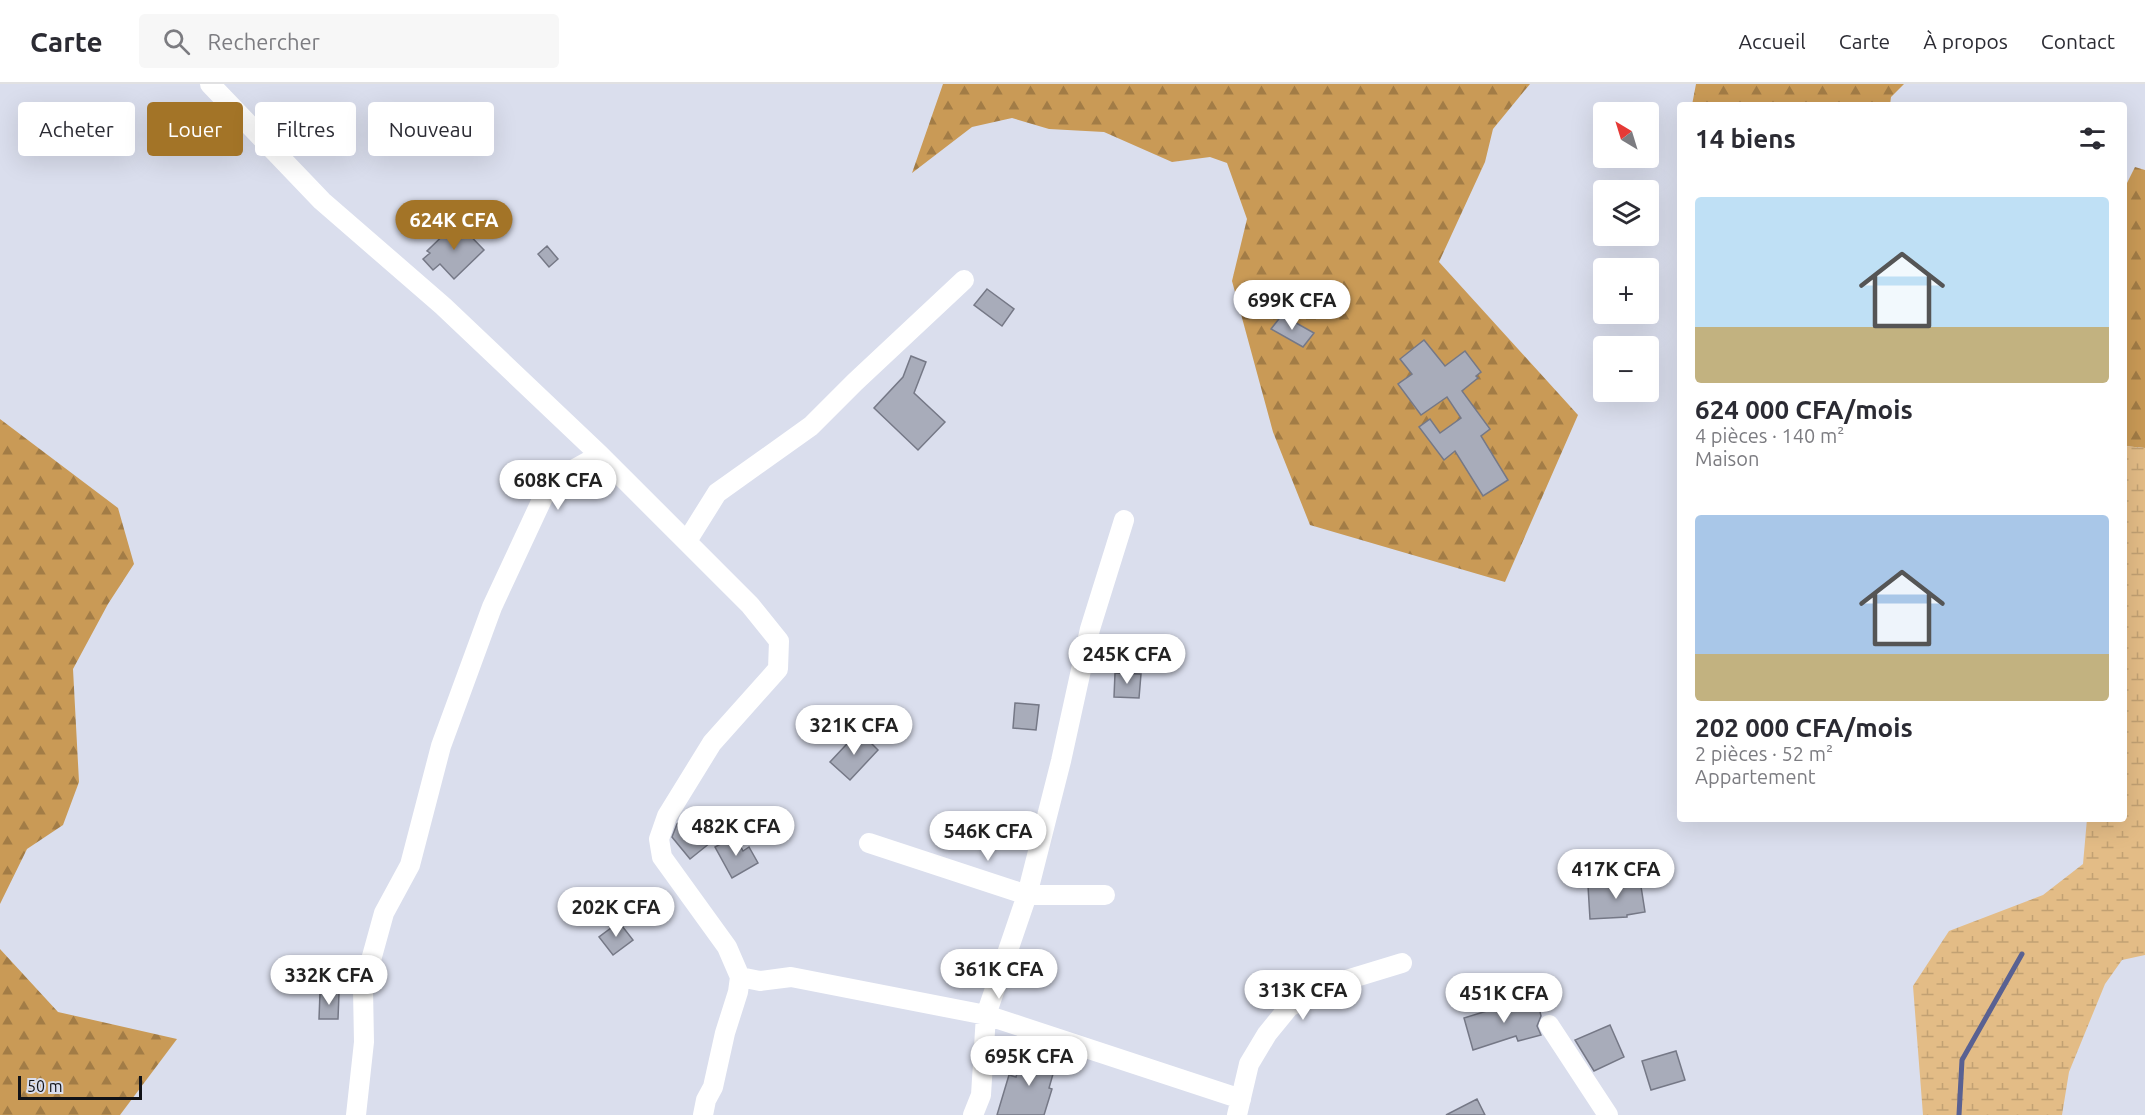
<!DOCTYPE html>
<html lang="fr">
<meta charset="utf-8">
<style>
body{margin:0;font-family:Ubuntu,sans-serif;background:#f7f7f7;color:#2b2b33;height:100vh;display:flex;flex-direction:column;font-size:22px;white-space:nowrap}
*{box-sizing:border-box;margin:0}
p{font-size:20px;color:#7c7c81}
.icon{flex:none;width:33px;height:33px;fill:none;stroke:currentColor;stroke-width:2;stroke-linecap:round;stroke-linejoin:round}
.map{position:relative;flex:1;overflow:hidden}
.sheet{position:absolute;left:1677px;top:18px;width:450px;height:720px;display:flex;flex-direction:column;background:#fff;border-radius:6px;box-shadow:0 6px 24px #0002}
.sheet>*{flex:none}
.guide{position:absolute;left:18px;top:18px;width:570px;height:54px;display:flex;gap:12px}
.needle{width:39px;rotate:322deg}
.controls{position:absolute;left:1593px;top:18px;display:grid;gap:12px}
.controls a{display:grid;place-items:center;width:66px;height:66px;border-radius:6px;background:#fff;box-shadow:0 6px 24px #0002;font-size:30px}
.scale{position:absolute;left:18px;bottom:15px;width:124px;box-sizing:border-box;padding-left:6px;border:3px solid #111217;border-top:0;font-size:16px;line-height:21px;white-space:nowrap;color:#111217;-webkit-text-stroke:4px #dadeed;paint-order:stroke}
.price{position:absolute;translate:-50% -51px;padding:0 14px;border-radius:21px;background:#fff;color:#222;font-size:20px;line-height:39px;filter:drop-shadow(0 2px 3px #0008)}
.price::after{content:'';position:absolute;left:50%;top:36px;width:18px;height:14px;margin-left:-9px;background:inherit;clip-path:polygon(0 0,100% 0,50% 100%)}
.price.selected{background:#a37427;color:#fff}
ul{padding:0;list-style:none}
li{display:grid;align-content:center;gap:12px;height:318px;padding:0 18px}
li span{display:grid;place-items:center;height:186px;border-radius:6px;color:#555}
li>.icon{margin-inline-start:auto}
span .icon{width:108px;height:108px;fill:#fffc;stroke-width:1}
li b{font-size:26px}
h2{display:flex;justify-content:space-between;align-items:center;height:72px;padding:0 18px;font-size:26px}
.tag{padding:0 21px;border-radius:6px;background:#fff;box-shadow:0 6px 24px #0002;font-size:21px;line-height:54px}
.tag.selected{background:#a37427;color:#fff}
header{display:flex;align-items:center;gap:36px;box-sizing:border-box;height:84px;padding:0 30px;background:#fff;border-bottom:2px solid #e1e1e2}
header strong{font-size:28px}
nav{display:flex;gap:33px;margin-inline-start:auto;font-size:21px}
.search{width:420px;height:54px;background:#f7f7f7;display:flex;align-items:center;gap:15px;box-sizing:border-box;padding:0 21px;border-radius:6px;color:#7c7c81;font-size:22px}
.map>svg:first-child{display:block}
.forest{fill:url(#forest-firs)}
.wetland{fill:url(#wetland-marsh)}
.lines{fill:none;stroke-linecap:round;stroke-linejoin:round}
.stream{stroke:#596192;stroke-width:5}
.building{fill:#a8acba;stroke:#757886;stroke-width:1.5}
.minor{stroke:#fff;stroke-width:20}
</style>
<header>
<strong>Carte</strong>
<div class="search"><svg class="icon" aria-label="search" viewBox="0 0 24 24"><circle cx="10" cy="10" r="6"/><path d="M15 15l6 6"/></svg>Rechercher</div>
<nav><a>Accueil</a><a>Carte</a><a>À propos</a><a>Contact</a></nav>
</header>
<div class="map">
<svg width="2145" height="1031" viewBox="0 0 2145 1031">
<defs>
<pattern id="forest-firs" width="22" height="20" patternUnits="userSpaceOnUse" patternTransform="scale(1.5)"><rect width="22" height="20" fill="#c99a56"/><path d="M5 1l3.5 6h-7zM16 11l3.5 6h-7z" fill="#a27c46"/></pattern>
<pattern id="wetland-marsh" width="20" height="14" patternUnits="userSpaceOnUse" patternTransform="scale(1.5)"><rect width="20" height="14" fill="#e3bc86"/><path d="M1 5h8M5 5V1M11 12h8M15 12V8" fill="none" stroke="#c2a173"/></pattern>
</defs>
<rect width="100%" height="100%" fill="#dadeed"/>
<path class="forest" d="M943 0H1530L1493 45 1485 78 1439 178 1578 331 1505 498 1310 441 1273 348 1232 197 1247 135 1227 79 1210 73 1172 78 1104 48 1049 45 1012 34 972 43 912 89Z
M1696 0H1904L1891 13 1890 21H1692Z
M2135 83 2145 86V364L2124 362V105Z
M0 335 118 424 134 480 108 520 73 585 79 698 63 741 27 765 0 820Z
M0 865 58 928 177 955 120 1031H0Z"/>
<path class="wetland" d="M2124 362 2145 364V871L2122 876 2105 900 2069 988 2062 1031H1923L1913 902 1949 847 2043 811 2083 780 2087 735H2124Z"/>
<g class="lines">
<path class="stream" d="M1959 1031 1962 976 2022 870"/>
</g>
<path class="building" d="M457 138 484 166 454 195 440 180 433 186 423 175 430 169 427 167Z
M547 162 558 175 549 183 538 170Z
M987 205 1014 225 1002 242 974 221Z
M1282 231 1314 249 1303 263 1271 245Z
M1424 256 1445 282 1465 267 1481 288 1476 292 1478 294 1462 307 1490 345 1481 352 1508 396 1483 412 1455 367 1444 376 1419 343 1430 335 1440 349 1461 334 1447 313 1421 331 1398 300 1412 290 1400 275Z
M911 272 926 278 914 309 945 338 918 366 874 324 903 293Z
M1115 589 1141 590 1139 614 1114 613Z
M1015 619 1039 621 1036 646 1013 644Z
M859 647 878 666 850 696 830 678Z
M688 731 710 759 690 775 672 753 677 740Z
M735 752 743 767 749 763 758 779 732 794 715 763Z
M1640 796 1645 828 1627 831V833L1590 835 1588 802Z
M619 838 633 856 613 871 599 853Z
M320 909H339L338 935H319Z
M1537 915 1541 932 1537 942 1541 951 1518 957 1516 952 1473 966 1464 934 1503 922 1504 925Z
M1610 941 1624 973 1594 987 1575 956Z
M1024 966 1057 976 1049 1004 1052 1005 1044 1031H997L1009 991 1016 993Z
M1676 967 1685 996 1651 1006 1642 977Z
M1477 1015 1485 1031H1446Z"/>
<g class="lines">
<path class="minor" d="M210 0 322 117 443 222 600 371 571 387 546 407 492 523 441 662 410 781 384 829 363 905 364 958 356 1031
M600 371 750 521 779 557 778 585 712 659 667 732 659 755 662 773 727 863 740 893 738 908 725 949 713 1003 706 1016 703 1031
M687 457 717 409 811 342 855 298 964 196
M869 759 1027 811H1105
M740 893 760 897 791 893 986 931 1241 1015
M1549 941 1608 1031
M973 1031 981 1011 986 931 1027 811 1061 677 1090 545 1124 436
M1237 1031 1249 980 1267 950 1289 923 1333 900 1402 879"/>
</g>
</svg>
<div class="controls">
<a><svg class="needle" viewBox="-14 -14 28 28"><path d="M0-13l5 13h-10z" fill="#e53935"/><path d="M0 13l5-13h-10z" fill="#7c7c81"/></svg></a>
<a><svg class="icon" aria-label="layers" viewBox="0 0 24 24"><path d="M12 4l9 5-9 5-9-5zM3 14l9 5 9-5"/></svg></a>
<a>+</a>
<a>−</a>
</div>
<div class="scale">50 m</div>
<b class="price selected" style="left:454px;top:167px">624K CFA</b>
<b class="price" style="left:1292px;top:247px">699K CFA</b>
<b class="price" style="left:558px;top:427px">608K CFA</b>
<b class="price" style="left:1127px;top:601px">245K CFA</b>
<b class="price" style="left:854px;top:672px">321K CFA</b>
<b class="price" style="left:736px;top:773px">482K CFA</b>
<b class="price" style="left:988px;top:778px">546K CFA</b>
<b class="price" style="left:1616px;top:816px">417K CFA</b>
<b class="price" style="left:616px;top:854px">202K CFA</b>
<b class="price" style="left:999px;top:916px">361K CFA</b>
<b class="price" style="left:329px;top:922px">332K CFA</b>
<b class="price" style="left:1303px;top:937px">313K CFA</b>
<b class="price" style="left:1504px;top:940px">451K CFA</b>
<b class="price" style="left:1029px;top:1003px">695K CFA</b>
<div class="guide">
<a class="tag">Acheter</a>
<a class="tag selected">Louer</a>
<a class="tag">Filtres</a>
<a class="tag">Nouveau</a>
</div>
<section class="sheet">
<h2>14 biens<svg class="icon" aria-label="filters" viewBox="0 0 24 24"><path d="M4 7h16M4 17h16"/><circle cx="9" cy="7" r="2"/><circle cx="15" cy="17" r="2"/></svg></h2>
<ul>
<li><span style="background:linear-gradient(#bfe0f5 70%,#c2b280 0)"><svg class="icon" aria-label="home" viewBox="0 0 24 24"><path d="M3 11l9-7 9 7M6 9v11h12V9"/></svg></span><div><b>624 000 CFA/mois</b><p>4 pièces · 140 m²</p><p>Maison</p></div></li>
<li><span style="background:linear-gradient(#a9c7e8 75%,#c2b280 0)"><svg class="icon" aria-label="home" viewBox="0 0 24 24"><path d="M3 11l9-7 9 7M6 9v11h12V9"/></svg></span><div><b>202 000 CFA/mois</b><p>2 pièces · 52 m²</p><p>Appartement</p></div></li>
</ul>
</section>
</div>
